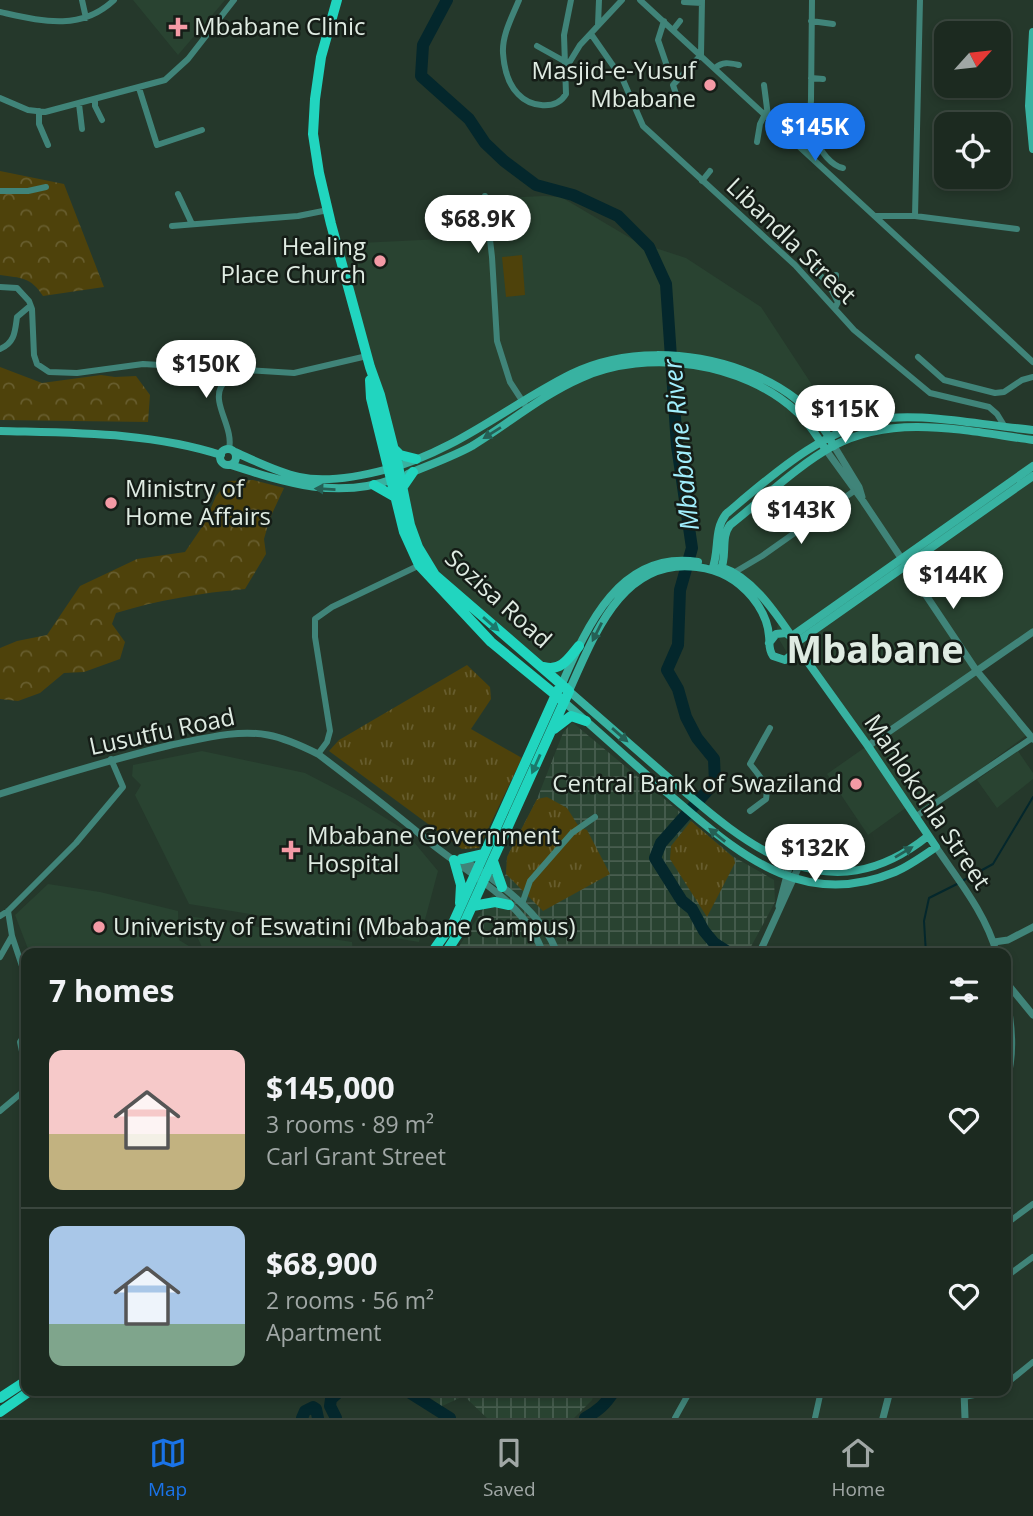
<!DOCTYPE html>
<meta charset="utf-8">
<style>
body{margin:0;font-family:"Open Sans",sans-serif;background:#29362d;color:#f1f3f6;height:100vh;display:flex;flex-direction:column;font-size:26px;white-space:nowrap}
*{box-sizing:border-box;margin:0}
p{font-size:23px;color:#a0a7a5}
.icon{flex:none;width:38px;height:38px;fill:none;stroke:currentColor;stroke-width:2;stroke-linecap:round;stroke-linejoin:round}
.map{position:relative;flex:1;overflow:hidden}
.details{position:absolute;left:21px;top:948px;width:990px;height:448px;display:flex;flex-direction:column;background:#1c2a20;border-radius:14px;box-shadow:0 4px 10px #0003,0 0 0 2px #3a463e}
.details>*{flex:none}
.needle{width:46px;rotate:63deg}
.buttons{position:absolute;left:934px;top:21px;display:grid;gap:14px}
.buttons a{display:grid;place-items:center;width:77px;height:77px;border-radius:14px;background:#1c2a20;box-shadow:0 4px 10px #0003,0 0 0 2px #3a463e;font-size:35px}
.price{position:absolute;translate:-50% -60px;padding:0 16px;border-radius:24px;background:#fff;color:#222;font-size:23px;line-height:46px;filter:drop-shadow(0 2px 4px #0008)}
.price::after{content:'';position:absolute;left:50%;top:42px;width:21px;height:16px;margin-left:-10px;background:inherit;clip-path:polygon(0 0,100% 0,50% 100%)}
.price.active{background:#1a73e8;color:#fff}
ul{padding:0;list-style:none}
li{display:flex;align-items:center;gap:21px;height:175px;padding:0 28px}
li+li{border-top:2px solid #3a463e}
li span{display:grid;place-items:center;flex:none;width:196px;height:140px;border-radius:14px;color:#555}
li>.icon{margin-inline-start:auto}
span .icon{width:84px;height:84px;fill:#fffc;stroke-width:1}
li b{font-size:30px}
h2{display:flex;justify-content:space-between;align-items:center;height:84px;padding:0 28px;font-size:30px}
.menu{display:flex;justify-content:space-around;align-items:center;height:98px;border-top:2px solid #3a463e;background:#1c2a20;font-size:19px;color:#a0a7a5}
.menu a{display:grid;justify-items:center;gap:4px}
.menu .active{color:#1a73e8}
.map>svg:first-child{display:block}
.built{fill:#294331}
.industrial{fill:url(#industrial-grid)}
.grass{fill:url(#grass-tufts)}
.forest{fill:url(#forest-crowns)}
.pitch{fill:#4e420b}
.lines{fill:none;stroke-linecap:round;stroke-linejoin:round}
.stream{stroke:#04272c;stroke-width:2}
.river{stroke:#04272c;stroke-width:12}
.minor{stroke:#408479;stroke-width:6}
.tertiary{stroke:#408479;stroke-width:7}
.secondary{stroke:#38b2a1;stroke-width:8}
.primary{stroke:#21d5bf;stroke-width:10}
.oneway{fill:#256055}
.oneway2{fill:#1b796b}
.poi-dot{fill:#f49aa5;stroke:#151d17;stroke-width:2.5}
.labels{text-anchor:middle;stroke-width:5;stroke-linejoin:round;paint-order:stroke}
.poi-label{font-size:24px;fill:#dfebe2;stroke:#151d17;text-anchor:start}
.street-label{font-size:24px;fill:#dfebe2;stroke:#151d17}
.water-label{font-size:26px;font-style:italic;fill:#a1effd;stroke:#151d17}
.town-label{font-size:38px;font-weight:bold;fill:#dfebe2;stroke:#151d17}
</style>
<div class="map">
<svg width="1033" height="1418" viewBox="0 0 1033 1418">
<defs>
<pattern id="industrial-grid" width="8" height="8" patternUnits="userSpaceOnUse" patternTransform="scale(1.75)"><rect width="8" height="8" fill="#294331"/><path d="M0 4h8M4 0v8" fill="none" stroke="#485e4f"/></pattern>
<pattern id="grass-tufts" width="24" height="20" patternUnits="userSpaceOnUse" patternTransform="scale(1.75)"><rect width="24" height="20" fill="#4e420b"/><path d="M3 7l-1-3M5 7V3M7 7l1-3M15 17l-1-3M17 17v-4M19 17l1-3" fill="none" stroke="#675d2e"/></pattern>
<pattern id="forest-crowns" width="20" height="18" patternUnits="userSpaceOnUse" patternTransform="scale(1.75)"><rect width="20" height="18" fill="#4e420b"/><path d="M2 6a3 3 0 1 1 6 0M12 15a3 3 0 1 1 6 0" fill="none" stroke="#675d2e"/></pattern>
</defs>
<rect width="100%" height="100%" fill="#25382b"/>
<path class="built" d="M133 0H225L178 55Z
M544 196 561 197 637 242 686 258 761 307 818 394 808 404 829 436 891 418 1033 430V632L976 670 1028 734 935 803 913 815 907 807 868 835 827 774 867 746 817 676 804 664 790 658 776 634 778 623 750 585 723 567 684 560 671 561 605 601 562 684 452 590 418 547 337 248 360 243 502 236 505 234 504 198Z
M202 751 305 773 355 799 403 829 438 871 419 942 189 904 135 795 141 785 132 776 133 765Z
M1018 751 1033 773V779L997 808 977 780Z
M48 884 100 892 178 911 179 940 202 954H30L15 915Z
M188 916 352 942 353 954H205Z"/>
<path class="industrial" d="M572 722 734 857 774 880 775 902 747 954H454L506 874 507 857 537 799 563 733Z
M424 1391H595L592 1400 574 1418H487L464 1396 440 1407Z"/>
<path class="grass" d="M467 665 490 687 491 699 471 729 522 758 479 848 462 849 329 751 339 740Z
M547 797 567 808 579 827 587 830 610 874 543 911 506 874 507 857 537 799Z
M691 821 734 858 735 863 707 917 670 859 671 846Z"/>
<path class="forest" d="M0 171 64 184 104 287 43 296C31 277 21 278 0 275Z
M0 367 42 383 101 375 115 377 136 376 150 395 148 422 0 420Z
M253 480 284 488 270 518 264 539 266 554 245 589C201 593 158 600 116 613L112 624 125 642 120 659 84 672 64 673 40 693 18 701 0 699V648L17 641 47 635 80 586 137 559 185 552 204 524 216 496 228 481Z"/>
<path class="pitch" d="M522 255 525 295 506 297 502 257Z"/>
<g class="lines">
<path class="stream" d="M964 880 993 864 1033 797
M926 954 924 921 929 898 959 883"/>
<path class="river" d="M447 0 423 45 421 76 469 119 485 143 504 161 536 185 573 195 618 216 649 247 666 284 677 446 692 548 680 590 678 645 667 670 678 689 686 717 697 738 714 759 715 782 661 843 655 858 682 901 692 909 704 931 714 943 731 954
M407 1391 450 1418
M302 1418 305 1411 313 1407 316 1409 318 1418
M336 1418 330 1406 331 1399 340 1391
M585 1418C598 1411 606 1404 614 1391"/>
<path class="minor" d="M82 0 86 18
M519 0C512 17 502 35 503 53 504 67 507 83 518 94 530 107 556 111 566 94L564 35 571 0
M640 0 1033 362
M684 2 702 3
M0 12C41 21 80 32 114 0
M664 21 658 40 668 69
M811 21 833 24
M598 25 599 0
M673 30 680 21
M591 34 623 80 643 126 795 265 854 330 930 393 989 407 997 414 1005 427
M537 46 564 61
M701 55 702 0
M566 68 580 45 622 0
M715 68C723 61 730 63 739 65
M811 78 823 79
M764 85 768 116
M139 88 157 145 202 130
M677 97 673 85 701 55
M0 98 28 110 45 112 165 80 188 59 234 0
M95 100V106L102 120
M79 104 82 129
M39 111V124L48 145
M809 121H818C818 127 816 133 817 139 819 151 832 166 843 168
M757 142 760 124 765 114
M807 153 811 100 812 0
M702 181 710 171
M0 191H28L46 187
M178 194 192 224
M485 196 492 257 497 341 510 382 525 405
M875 216H915L1017 229
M915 216 920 0
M172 226 298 216 328 210
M809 264 828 283 838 302 835 308
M0 287 17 288 29 301 32 309 34 355 37 364 49 372 77 373 143 364 294 373 367 356
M836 294V275
M0 349C15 343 15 331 17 317L30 306
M918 357 944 380 995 393 1004 392 1022 380 1033 377
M229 449C234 428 212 404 221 387 224 381 231 376 237 370
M730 575 762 556 854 491
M318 754 327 742 330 731 315 637V619L332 607 422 564
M750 811 766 799C769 785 758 774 750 764L770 728
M915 817 1032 738
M522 904 530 881 572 833 595 817
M8 911 12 936 26 978
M0 916 8 911 76 843 123 787 111 759
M0 957 12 936
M26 1033 20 1042 26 1070
M0 1111 25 1090 26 1086
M1006 1224 1033 1204
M1007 1276 1033 1257
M1006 1384 1033 1362
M964 1397 995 1391
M675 1418 690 1391
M815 1418 821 1391"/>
<path class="tertiary" d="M834 446 859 487 862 497
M826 450 863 501 976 670 1033 739
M868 746 1033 632
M0 794C57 776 113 759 171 745 202 739 237 729 268 735 285 738 302 746 318 754 355 782 391 810 427 840 466 873 527 902 543 954
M936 847C959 881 986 914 997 954
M460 858C493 877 546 916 557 954
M779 906 790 864
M994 942 1008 940 1033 927
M759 954 799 866
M1006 982 1033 1015
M1006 995C1012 1025 1015 1054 1006 1083
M964 1391 965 1418
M883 1418 890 1391"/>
<path class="secondary" d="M1033 32 1029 106 1033 149
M0 431C73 433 150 432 221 455
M220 457a8 8 0 1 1 16 0a8 8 0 1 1-16 0Z
M235 452C255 461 277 472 299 477 326 483 362 476 388 469 456 451 509 405 571 374 624 348 689 351 742 370 783 385 814 407 834 446
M231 465C286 483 339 500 396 478
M408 474C429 465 452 457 472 446 508 424 542 395 581 378 648 348 743 362 797 412 809 422 817 437 826 450
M721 567C751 577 773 609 790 634
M712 570C720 550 713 531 726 514 772 475 827 425 889 418 931 414 990 426 1033 430
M720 572C728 556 720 538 730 525 762 500 798 465 833 446 895 413 966 431 1033 440
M792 636 1033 466
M769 643 776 634 786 633 794 639 796 651 785 660 773 656C768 649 770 644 769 636 768 622 761 608 752 597 737 579 720 570 697 567 622 557 594 636 569 691 602 720 636 749 670 779 748 847 828 916 928 836
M796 643 1033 476
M562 684C587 626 620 550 698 562
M563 701C604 736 643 773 684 807 747 861 808 908 895 872 909 866 923 856 936 847L868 746 797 647"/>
<path class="primary" d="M337 0 321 57 315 99 313 134 319 173 331 224 370 367 380 395 398 466 410 525 418 547 435 575 569 691 463 926 445 954
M370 380 371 398 404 532 419 565 491 642 563 701
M394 449 400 455 416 459
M374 485 395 497
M402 488 413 472
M544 667C561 672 569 658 579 646
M554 729 571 716 586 721
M462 859 484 854
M454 860 461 885 460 903
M493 861 502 887
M473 906 495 902 509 905
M431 954 454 921 558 690
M0 1398 26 1381
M0 1412 30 1391"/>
</g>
<defs><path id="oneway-solid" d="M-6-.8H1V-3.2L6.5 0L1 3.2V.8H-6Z" transform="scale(1.75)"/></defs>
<g class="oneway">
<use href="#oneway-solid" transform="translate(492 433) rotate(148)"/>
<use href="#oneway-solid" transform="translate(325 489) rotate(-177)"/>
<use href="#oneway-solid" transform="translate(597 632) rotate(117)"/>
<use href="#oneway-solid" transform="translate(620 735) rotate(41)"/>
<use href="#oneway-solid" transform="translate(717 835) rotate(-141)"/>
<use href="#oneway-solid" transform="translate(904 852) rotate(-31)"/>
</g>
<g class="oneway2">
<use href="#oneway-solid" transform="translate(491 624) rotate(41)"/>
<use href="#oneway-solid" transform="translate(536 764) rotate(114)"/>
</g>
<g class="poi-dot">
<path d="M174.5 16.5h7v7h7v7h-7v7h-7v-7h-7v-7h7z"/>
<circle cx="710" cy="85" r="7"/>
<circle cx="380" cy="261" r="7"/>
<circle cx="111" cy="503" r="7"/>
<circle cx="856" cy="784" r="7"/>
<path d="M287.5 839.5h7v7h7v7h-7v7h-7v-7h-7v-7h7z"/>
<circle cx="99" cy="927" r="7"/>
</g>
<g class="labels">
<g class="poi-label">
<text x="194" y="35">Mbabane Clinic</text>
<text x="696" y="79" text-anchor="end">Masjid-e-Yusuf<tspan x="696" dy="28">Mbabane</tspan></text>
<text x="366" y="255" text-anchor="end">Healing<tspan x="366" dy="28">Place Church</tspan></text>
<text x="125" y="497">Ministry of<tspan x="125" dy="28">Home Affairs</tspan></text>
<text x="842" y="792" text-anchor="end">Central Bank of Swaziland</text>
<text x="307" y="844">Mbabane Government<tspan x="307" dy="28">Hospital</tspan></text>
<text x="113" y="935">Univeristy of Eswatini (Mbabane Campus)</text>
</g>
<g class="street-label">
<text transform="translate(791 241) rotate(44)" y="8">Libandla Street</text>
<text transform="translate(498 599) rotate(42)" y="8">Sozisa Road</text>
<text transform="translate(162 732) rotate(-12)" y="8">Lusutfu Road</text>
<text transform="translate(927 802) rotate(56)" y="8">Mahlokohla Street</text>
</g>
<g class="water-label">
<text transform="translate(681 445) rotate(-96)" y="9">Mbabane River</text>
</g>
<g class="town-label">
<text x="875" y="663">Mbabane</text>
</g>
</g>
</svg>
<div class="buttons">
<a><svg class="needle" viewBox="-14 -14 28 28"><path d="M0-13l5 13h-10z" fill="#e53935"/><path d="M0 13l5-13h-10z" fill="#a0a7a5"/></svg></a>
<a><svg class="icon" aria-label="locate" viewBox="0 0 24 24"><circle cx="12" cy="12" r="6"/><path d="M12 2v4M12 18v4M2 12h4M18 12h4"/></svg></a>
</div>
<b class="price active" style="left:815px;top:163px">$145K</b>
<b class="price" style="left:478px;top:255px">$68.9K</b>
<b class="price" style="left:206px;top:400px">$150K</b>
<b class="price" style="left:845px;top:445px">$115K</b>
<b class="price" style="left:801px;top:546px">$143K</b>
<b class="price" style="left:953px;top:611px">$144K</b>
<b class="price" style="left:815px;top:884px">$132K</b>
<section class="details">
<h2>7 homes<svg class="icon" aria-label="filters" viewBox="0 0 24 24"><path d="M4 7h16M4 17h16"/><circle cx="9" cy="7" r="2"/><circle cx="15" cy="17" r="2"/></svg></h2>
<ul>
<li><span style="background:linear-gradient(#f6c9c9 60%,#c2b280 0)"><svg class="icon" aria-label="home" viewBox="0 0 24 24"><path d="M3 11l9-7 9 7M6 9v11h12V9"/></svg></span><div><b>$145,000</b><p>3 rooms · 89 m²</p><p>Carl Grant Street</p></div><svg class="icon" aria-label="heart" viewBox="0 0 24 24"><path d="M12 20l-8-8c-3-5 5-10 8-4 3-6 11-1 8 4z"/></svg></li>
<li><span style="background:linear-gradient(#a9c7e8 70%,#7fa58c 0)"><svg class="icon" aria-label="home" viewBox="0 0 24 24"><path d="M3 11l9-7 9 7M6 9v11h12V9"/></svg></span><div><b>$68,900</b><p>2 rooms · 56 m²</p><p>Apartment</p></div><svg class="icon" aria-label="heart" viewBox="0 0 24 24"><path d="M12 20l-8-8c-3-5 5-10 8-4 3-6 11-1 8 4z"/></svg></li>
</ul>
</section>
</div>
<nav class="menu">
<a class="active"><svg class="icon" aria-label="map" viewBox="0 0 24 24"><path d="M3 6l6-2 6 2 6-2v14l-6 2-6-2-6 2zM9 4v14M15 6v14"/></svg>Map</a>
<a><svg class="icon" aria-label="saved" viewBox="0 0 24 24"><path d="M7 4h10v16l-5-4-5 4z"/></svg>Saved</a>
<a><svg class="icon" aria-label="home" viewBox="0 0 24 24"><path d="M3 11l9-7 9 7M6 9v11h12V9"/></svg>Home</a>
</nav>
